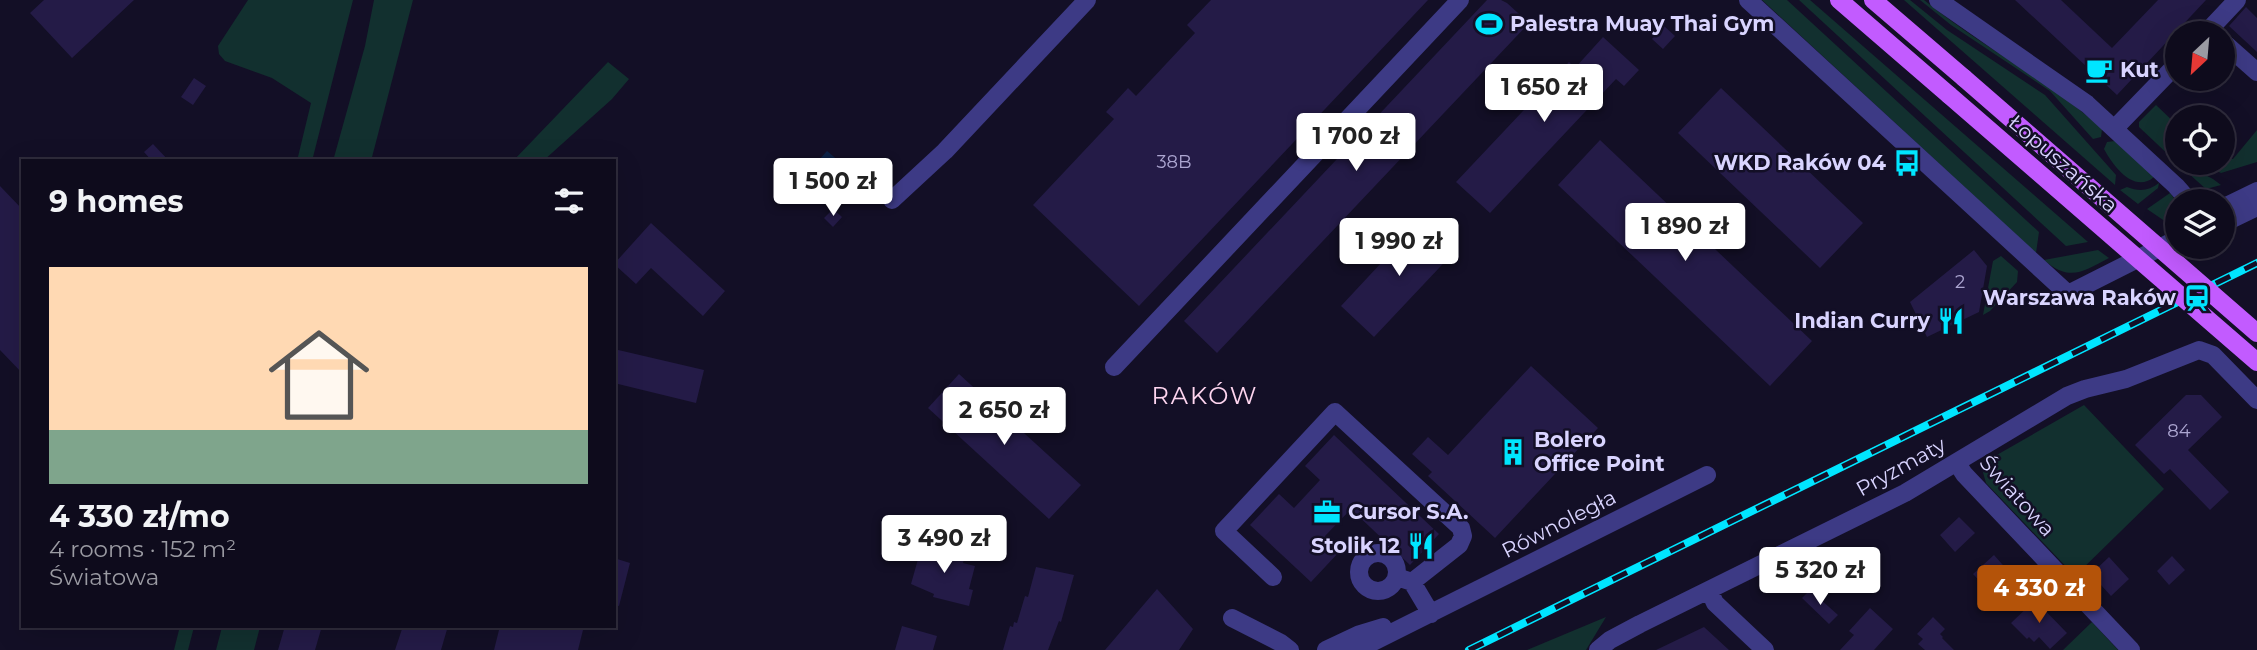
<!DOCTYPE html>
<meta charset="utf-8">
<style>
body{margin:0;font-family:Montserrat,sans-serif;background:#1c1929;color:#f1f3f6;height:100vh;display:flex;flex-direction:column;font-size:26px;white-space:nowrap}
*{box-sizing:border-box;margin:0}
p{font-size:23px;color:#9b9ba3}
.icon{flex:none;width:38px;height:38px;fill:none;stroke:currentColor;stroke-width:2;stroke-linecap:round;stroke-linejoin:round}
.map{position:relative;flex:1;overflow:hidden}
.sheet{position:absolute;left:21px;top:159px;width:595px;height:469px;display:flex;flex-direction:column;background:#0e0b1c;border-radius:0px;box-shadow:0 7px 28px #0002,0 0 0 2px #2e2b3b}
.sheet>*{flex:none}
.needle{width:46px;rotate:206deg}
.tools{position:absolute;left:2165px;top:21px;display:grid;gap:14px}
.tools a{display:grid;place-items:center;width:70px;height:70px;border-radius:50%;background:#0e0b1c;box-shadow:0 7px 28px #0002,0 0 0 2px #2e2b3b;font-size:35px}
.price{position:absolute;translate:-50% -60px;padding:0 16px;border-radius:7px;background:#fff;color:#222;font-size:23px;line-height:46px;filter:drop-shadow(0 2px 4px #0008)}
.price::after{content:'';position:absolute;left:50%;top:42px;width:21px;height:16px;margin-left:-10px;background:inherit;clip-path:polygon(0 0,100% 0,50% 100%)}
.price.on{background:#b45309;color:#fff}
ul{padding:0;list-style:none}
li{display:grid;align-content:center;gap:14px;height:371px;padding:0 28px}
li span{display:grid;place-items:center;height:217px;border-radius:0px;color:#555}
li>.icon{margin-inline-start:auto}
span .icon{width:126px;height:126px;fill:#fffc;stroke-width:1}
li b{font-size:30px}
h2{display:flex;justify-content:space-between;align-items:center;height:84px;padding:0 28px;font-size:30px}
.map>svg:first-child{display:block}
.green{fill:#12302f}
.water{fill:#0c2248}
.building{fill:#241b47}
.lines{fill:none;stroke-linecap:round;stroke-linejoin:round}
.minor{stroke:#3d3a85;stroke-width:18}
.major{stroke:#c25bff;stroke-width:18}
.rail-casing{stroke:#00e5ff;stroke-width:8}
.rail{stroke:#130f26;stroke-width:5;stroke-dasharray:16;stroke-linecap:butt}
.major-bridge{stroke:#c25bff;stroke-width:18}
.labels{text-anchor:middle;stroke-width:5;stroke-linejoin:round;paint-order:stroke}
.number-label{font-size:18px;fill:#aca6d1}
.poi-label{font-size:21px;font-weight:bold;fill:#d9d4ff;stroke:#130f26;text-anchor:start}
.street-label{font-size:21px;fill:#d9d4ff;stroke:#130f26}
.quarter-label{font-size:24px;letter-spacing:2px;fill:#ffd6f0;stroke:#130f26}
</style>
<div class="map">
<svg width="2257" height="650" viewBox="0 0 2257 650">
<rect width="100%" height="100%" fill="#130f26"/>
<path class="green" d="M248 0H353L312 161H297L311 103 272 78 225 61 219 54 218 46Z
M374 0H413L371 161H333L365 46Z
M1762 0H1787L2039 232 2036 253Z
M1799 0H1810L2088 242 2066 246Z
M1904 0H1910L1947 30 2045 95 2116 175 2115 185Z
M1920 0H1924C1981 47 2047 79 2102 129L2101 137 2093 139 2050 91 1951 25Z
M608 62 629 79 612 99 543 161H513Z
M2156 105 2177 125V157L2173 159 2139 127V122Z
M2257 130V162L2221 173 2201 163H2222L2223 159H2233Z
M2115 141 2154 177C2134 194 2113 166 2104 149L2107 142Z
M2184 164 2213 179 2221 185 2206 189 2179 165Z
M2159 183 2158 188 2138 204 2120 190 2127 187C2139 192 2149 191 2159 183Z
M2170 193C2179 203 2178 214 2172 226L2147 209Z
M2098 250 2109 258C2082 272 2070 282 2044 260Z
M2001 256 2018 271 2017 282 1990 311 1983 315 1993 261Z
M2084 405 2164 489 2075 576 1986 483 1982 469 1988 460Z
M1606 617 1586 650H1527Z
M2092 622 2118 650H2063Z
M180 626 194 627 188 650H174Z
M222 627H260L254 650H216Z"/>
<path class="water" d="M827 151 846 167 820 197 801 180Z"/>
<path class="building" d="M44 0H134L72 58 30 13Z
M1211 0H1428L1139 306 1033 205 1114 119 1106 112 1128 88 1136 96 1195 33 1187 25Z
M1487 0H1501L1507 3 1529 23 1217 353 1184 321Z
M2015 0H2061L2112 48 2158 0H2206L2117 95Z
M2246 7 2257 18V52L2229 26Z
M1664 26 1675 36 1663 49 1652 39Z
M1603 37 1639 70 1624 86 1616 79 1490 213 1456 182 1569 62 1575 68Z
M194 78 206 86 193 105 181 97Z
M1721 88 1863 223 1820 268 1678 133Z
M1600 140 1812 341 1770 386 1558 185Z
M153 144 169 161H152L144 152Z
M0 186 23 210V374L0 350Z
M833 209 842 217 833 227 824 218Z
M1423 218 1456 250 1374 337 1341 306Z
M651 223 725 291 703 316 651 268 636 284 614 264Z
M1974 250 1987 266 1979 312 1927 337 1910 302Z
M614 349 704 370 696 403 614 383Z
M1531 366 1598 428 1495 538 1428 476 1432 472 1412 454 1428 437 1448 455Z
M959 374 1081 485 1049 519 928 408Z
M2186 395H2201L2222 417 2188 450 2229 492 2210 510 2170 469 2164 474 2135 445Z
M1334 435 1439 534 1410 565 1351 509 1325 536 1340 551 1311 582 1250 525 1279 494 1294 508 1320 480 1305 466Z
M1959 517 1975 533 1955 552 1940 535Z
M922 545 965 555 963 563 975 566 969 589 973 590 969 606 933 597 934 594 911 584Z
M1994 555 2010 573 1990 592 1973 574Z
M2172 556 2185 570 2169 585 2157 571Z
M2109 557 2129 579 2111 596 2091 574Z
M614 558 630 563 619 606 614 605Z
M1036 567 1074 575 1061 622 1059 621 1048 650H1003L1010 626 1013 627 1014 622 1017 623 1025 596 1028 597Z
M1157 589 1193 629 1179 650H1105Z
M1810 590 1838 615 1829 624 1802 598Z
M2035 600 2067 633 2050 649 2039 637 2034 642 2029 637 2027 639 2011 623Z
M1870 608 1893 629 1874 650H1840L1854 635 1849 631Z
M1933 617 1945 629 1940 634 1943 637 1942 638 1954 650H1925L1918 644 1923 639 1917 634Z
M285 626H322L315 650H278Z
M403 626H448L441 650H395Z
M500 626H584L578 650H494Z
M902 626 937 636 933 650H895Z
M1704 627 1729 650H1656Z"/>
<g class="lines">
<path class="minor" d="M1748 0 2068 294 2177 239
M1938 0 2087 104 2176 186 2189 201
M2206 33 2237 0
M2222 41 2257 72
M2115 128 2177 64
M892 200 945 151 1087 0
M2222 208 2257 191
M2222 224 2257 207
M1114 367 1460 0
M1957 463 1964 474 2131 650
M1359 572a19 19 0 1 1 38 0a19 19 0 1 1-38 0Z
M1273 577 1224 531 1335 412 1461 528 1463 536 1459 545 1412 582
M1400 578 1412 582 1431 614
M1709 590 1715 603 1765 650
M1232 618 1281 643 1290 650
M1326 650 1360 634 1383 627
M1357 650 1707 475
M1598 650 1610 640 1640 624 1905 493 2067 396 2085 389 2126 379 2199 350 2213 355 2257 400"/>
<path class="major" d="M1839 0 1949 95
M1873 0 1964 78"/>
<defs>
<path id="rail" d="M1469 650 2257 263"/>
</defs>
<use href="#rail" class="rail-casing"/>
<use href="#rail" class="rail"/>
<path class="major-bridge" d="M1964 78 2257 333
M1949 95 2257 362"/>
</g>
<defs>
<symbol id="stadium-bare" viewBox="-9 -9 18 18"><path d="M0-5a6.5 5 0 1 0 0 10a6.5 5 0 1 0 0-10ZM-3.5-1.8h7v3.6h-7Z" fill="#00e5ff" stroke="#130f26" stroke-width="2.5" paint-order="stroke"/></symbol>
<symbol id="cafe-bare" viewBox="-9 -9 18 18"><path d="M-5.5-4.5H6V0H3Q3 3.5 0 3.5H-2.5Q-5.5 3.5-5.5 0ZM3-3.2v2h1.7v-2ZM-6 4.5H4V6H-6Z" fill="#00e5ff" stroke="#130f26" stroke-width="2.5" paint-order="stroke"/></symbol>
<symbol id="bus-bare" viewBox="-9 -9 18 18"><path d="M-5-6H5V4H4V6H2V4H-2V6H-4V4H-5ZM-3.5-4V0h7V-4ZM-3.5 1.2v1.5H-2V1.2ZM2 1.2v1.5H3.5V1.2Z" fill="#00e5ff" stroke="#130f26" stroke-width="2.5" paint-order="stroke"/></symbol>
<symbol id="station-bare" viewBox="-9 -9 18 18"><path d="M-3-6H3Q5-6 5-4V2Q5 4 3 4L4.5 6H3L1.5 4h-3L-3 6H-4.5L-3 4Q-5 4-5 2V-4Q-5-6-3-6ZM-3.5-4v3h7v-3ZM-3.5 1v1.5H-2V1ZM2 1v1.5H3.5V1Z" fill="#00e5ff" stroke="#130f26" stroke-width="2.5" paint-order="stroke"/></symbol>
<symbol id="restaurant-bare" viewBox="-9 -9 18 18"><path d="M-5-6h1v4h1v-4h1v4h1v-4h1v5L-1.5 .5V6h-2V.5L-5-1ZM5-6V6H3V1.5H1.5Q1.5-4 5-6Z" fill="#00e5ff" stroke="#130f26" stroke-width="2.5" paint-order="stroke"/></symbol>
<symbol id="building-bare" viewBox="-9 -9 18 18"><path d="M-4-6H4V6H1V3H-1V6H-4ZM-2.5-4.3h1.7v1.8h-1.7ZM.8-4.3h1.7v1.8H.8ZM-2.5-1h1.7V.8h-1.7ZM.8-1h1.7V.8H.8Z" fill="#00e5ff" stroke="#130f26" stroke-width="2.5" paint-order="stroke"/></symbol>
<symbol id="office-bare" viewBox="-9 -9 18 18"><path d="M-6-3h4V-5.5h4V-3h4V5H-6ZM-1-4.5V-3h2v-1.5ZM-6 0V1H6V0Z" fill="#00e5ff" stroke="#130f26" stroke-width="2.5" paint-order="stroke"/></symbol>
</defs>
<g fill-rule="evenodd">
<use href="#stadium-bare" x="1470" y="5" width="38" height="38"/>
<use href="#cafe-bare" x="2080" y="51" width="38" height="38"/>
<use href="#bus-bare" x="1888" y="144" width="38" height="38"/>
<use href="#station-bare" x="2178" y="279" width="38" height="38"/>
<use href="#restaurant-bare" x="1932" y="302" width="38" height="38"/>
<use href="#building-bare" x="1494" y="433" width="38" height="38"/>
<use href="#office-bare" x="1308" y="493" width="38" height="38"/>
<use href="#restaurant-bare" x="1402" y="527" width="38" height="38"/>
</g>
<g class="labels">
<g class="number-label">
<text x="1174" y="168">38B</text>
<text x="1960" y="288">2</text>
<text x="2179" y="437">84</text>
</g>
<g class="poi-label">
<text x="1510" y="31">Palestra Muay Thai Gym</text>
<text x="2120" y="77">Kut</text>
<text x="1886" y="170" text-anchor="end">WKD Raków 04</text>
<text x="2176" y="305" text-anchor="end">Warszawa Raków</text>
<text x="1930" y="328" text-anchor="end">Indian Curry</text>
<text x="1534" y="447">Bolero<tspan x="1534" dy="24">Office Point</tspan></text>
<text x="1348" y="519">Cursor S.A.</text>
<text x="1400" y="553" text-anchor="end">Stolik 12</text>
</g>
<g class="street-label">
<text transform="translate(2063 164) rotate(41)" y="7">Łopuszańska</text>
<text transform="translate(1901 467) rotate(-29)" y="7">Pryzmaty</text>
<text transform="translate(2017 496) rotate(48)" y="7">Światowa</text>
<text transform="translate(1559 524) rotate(-27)" y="7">Równoległa</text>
</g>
<g class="quarter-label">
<text x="1205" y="404">RAKÓW</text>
</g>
</g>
</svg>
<div class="tools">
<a><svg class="needle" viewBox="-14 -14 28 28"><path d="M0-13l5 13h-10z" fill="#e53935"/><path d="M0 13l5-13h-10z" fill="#9b9ba3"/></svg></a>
<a><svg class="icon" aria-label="locate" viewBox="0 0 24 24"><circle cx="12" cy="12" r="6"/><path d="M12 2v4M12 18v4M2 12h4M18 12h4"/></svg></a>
<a><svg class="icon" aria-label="layers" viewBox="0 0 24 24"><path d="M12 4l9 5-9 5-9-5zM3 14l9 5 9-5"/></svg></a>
</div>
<b class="price" style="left:1544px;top:124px">1 650 zł</b>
<b class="price" style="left:1356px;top:173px">1 700 zł</b>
<b class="price" style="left:833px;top:218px">1 500 zł</b>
<b class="price" style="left:1685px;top:263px">1 890 zł</b>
<b class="price" style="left:1399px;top:278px">1 990 zł</b>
<b class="price" style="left:1004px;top:447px">2 650 zł</b>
<b class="price" style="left:944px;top:575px">3 490 zł</b>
<b class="price" style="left:1820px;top:607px">5 320 zł</b>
<b class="price on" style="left:2039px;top:625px">4 330 zł</b>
<section class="sheet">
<h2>9 homes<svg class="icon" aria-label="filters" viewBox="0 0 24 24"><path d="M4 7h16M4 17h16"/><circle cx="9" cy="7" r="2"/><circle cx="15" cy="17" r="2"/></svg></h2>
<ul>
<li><span style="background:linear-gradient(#ffd9b3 75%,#7fa58c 0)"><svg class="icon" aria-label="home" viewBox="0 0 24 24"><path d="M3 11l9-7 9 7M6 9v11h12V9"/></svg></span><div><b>4 330 zł/mo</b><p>4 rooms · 152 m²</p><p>Światowa</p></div></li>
</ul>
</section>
</div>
